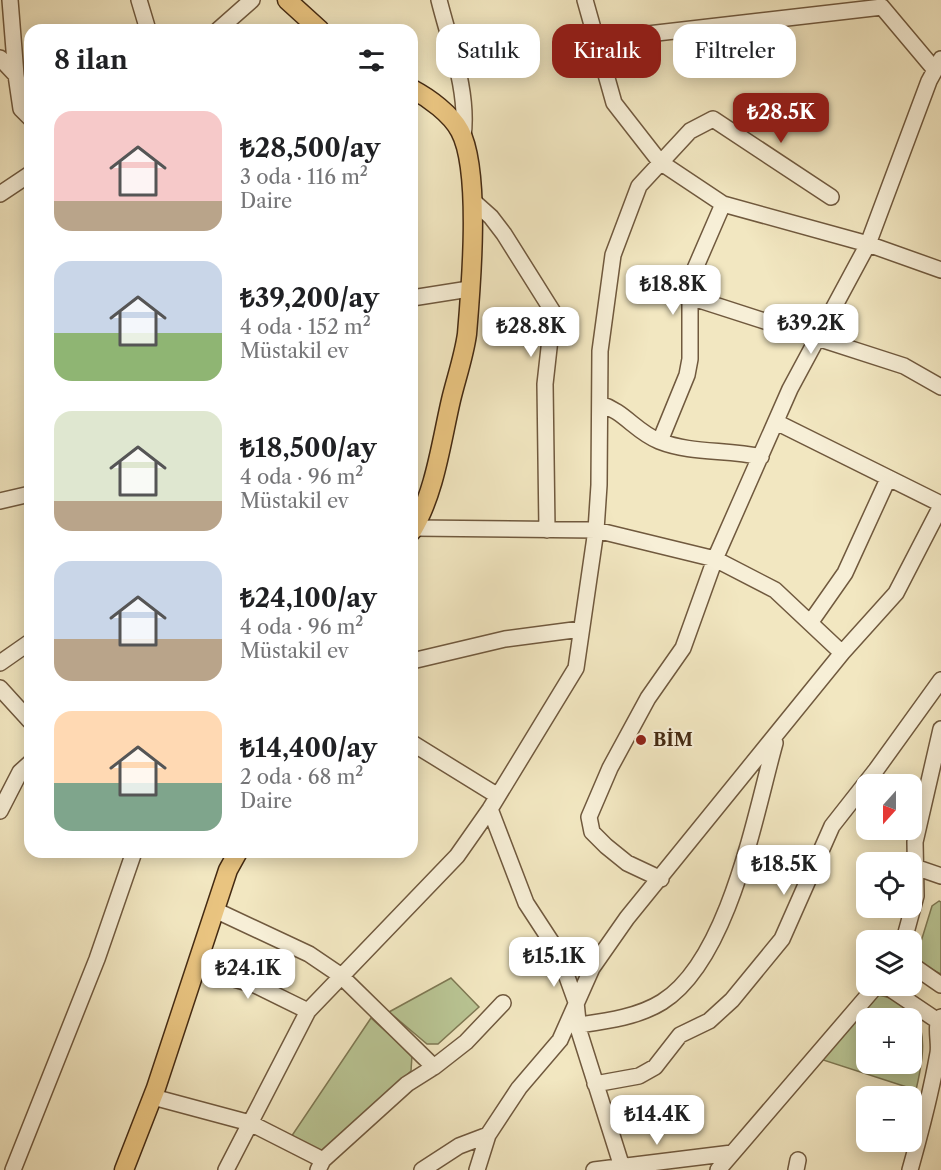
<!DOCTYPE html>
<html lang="tr">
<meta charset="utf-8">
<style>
body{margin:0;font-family:"Libre Caslon Text",serif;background:#f6f6f6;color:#202124;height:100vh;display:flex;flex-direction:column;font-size:22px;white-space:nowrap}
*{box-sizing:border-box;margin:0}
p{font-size:20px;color:#757577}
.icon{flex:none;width:33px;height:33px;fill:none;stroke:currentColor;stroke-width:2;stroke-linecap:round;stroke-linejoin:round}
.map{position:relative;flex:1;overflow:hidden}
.drawer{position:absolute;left:24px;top:24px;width:394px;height:834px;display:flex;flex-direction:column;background:#fff;border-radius:18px;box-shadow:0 3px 15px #0003}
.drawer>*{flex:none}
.top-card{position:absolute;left:436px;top:24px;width:414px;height:54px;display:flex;gap:12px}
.needle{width:39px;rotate:201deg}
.buttons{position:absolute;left:856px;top:774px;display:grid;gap:12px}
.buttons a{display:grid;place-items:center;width:66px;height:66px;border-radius:12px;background:#fff;box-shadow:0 3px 15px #0003;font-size:30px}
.price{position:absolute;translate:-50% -51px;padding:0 14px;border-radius:12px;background:#fff;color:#222;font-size:20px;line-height:39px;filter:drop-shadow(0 2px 3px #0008)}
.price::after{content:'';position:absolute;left:50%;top:36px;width:18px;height:14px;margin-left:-9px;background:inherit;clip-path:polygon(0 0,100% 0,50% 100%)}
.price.on{background:#8f2418;color:#fff}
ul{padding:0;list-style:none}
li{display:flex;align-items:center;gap:18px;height:150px;padding:0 30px}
li span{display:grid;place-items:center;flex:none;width:168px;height:120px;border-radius:18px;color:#555}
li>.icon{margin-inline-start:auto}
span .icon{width:72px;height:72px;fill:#fffc;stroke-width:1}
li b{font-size:26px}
h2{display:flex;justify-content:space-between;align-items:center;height:72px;padding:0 30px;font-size:26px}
.tag{padding:0 21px;border-radius:18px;background:#fff;box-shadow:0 3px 15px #0003;font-size:21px;line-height:54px}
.tag.on{background:#8f2418;color:#fff}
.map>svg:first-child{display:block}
.green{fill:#b9c594;stroke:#7e7853;stroke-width:1.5;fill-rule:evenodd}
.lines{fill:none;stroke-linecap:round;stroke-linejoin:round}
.minor-casing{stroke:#70593e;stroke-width:18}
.major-casing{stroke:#442a12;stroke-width:21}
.minor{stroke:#f7efd7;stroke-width:15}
.major{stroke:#e9c480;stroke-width:18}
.poi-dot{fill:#8f2418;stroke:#f7efd7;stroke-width:2}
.labels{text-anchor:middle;stroke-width:4.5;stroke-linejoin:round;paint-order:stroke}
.poi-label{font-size:18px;font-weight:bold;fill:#442a12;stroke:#f7efd7;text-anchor:start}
</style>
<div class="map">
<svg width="941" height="1170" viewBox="0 0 941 1170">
<rect width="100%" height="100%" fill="#f2e7c1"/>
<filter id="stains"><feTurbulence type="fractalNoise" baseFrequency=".00333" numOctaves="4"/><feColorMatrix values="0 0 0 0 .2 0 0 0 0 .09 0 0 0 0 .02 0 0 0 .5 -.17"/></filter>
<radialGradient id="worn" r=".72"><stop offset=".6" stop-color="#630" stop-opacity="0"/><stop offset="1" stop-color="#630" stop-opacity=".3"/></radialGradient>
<path class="green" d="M939 901 941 902V974L915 961 932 906Z
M451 978 479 1007 438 1044H427L389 1012Z
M877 995C932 1004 926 1047 916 1090L820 1059ZM867 1018H912V1064H867Z
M371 1018 412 1055 411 1071 325 1151 317 1152 291 1137Z"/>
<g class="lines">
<defs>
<path id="minor" d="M10 0 16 75
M139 0 148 30
M439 0C450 44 469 92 463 137
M585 0 614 103 660 162 723 204 868 244 941 270
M218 30 252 0
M596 40 882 7 935 70
M0 58 16 75 21 109 30 118
M0 194 30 174
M472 200 491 217 504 234 553 312 545 384 547 530
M690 297 904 366 941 387
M412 298 469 289
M600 404C624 411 636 432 659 441 692 454 727 449 761 457
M776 422 941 504
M660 441 687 375 690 359V294L694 271 723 204
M0 501 30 494
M414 528 596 530 715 559 775 590 842 653
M810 623 845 573 888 479
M412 661 505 639 581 629
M0 663 30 642
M0 688 30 721
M412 743 498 796
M490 809 526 903 558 952 576 1002 579 1031 622 1167
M0 811 20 772 30 763
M915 867 941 876
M661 879 627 863 606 846 592 832 589 817 610 768 648 698 683 648 715 559 790 389 868 244 929 81 941 59
M215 910 309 954 340 975 434 1067 407 1084 323 1160 318 1170
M904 940 916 896 915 842 941 729
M912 965 941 985
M196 968 255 985 308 1011
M886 986 938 1021
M579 1025C607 1021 638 1017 662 1002 729 960 755 815 775 743
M434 1067 466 1042 503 1003
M595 1084 639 1076 655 1067 680 1035 709 1021 732 1000 782 939 832 826 876 770 941 680
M153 1097 250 1123 323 1160
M13 1170 97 959 134 852
M226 1170 308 1011 457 856 490 809 576 668 596 530 599 485 600 351 613 255 639 186 690 131 713 119 831 197
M422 1170 459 1146 488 1135
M477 1170 488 1135 519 1088 560 1040 592 968 627 918 842 653 896 593 941 506
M594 1170 732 1153
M718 1170 876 986
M796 1170 798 1160
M910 1170C921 1131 931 1093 938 1053 940 1042 934 1025 941 1017"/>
<path id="major" d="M287 0 320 30
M412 89C429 98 451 114 460 131 481 170 471 287 467 334 464 356 456 379 451 400 441 443 435 493 412 531
M124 1170 156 1088 228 870 238 852"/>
</defs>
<use href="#minor" class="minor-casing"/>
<use href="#major" class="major-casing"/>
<use href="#minor" class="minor"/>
<use href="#major" class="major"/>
</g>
<circle class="poi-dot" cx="641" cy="740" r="6"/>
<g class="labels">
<g class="poi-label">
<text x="653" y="746">BİM</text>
</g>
</g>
<rect width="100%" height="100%" filter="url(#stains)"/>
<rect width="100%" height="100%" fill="url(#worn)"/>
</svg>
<div class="buttons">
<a><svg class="needle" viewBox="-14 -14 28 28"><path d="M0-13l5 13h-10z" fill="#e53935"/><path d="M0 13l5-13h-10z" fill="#757577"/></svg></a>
<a><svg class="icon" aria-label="locate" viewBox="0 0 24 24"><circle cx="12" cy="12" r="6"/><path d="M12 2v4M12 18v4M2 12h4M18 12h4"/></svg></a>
<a><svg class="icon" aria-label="layers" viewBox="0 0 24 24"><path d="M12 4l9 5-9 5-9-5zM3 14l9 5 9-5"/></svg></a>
<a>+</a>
<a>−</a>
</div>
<b class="price on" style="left:781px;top:144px">₺28.5K</b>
<b class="price" style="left:673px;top:316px">₺18.8K</b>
<b class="price" style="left:811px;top:355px">₺39.2K</b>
<b class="price" style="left:531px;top:358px">₺28.8K</b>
<b class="price" style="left:784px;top:896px">₺18.5K</b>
<b class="price" style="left:554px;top:988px">₺15.1K</b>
<b class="price" style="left:248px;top:1000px">₺24.1K</b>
<b class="price" style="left:657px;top:1146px">₺14.4K</b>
<div class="top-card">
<a class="tag">Satılık</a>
<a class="tag on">Kiralık</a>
<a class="tag">Filtreler</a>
</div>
<section class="drawer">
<h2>8 ilan<svg class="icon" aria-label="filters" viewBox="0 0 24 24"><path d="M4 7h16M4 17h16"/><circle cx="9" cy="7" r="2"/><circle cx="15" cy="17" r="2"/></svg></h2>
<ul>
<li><span style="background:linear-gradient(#f6c9c9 75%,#b9a48a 0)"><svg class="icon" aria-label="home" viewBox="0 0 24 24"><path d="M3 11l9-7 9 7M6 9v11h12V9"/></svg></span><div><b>₺28,500/ay</b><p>3 oda · 116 m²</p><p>Daire</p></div></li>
<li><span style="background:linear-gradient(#c9d6e8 60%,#8fb573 0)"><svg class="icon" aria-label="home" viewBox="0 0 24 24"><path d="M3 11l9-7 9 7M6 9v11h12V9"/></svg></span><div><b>₺39,200/ay</b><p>4 oda · 152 m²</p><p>Müstakil ev</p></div></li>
<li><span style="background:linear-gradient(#dfe7d0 75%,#b9a48a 0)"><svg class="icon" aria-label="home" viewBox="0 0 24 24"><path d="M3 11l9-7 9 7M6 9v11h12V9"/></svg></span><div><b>₺18,500/ay</b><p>4 oda · 96 m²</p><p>Müstakil ev</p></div></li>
<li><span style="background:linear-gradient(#c9d6e8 65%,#b9a48a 0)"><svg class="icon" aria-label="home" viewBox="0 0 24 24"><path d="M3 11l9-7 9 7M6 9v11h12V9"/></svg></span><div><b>₺24,100/ay</b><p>4 oda · 96 m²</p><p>Müstakil ev</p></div></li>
<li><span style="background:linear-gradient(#ffd9b3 60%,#7fa58c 0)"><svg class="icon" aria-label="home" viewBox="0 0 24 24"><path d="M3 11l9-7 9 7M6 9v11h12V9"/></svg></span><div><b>₺14,400/ay</b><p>2 oda · 68 m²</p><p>Daire</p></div></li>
</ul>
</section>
</div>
